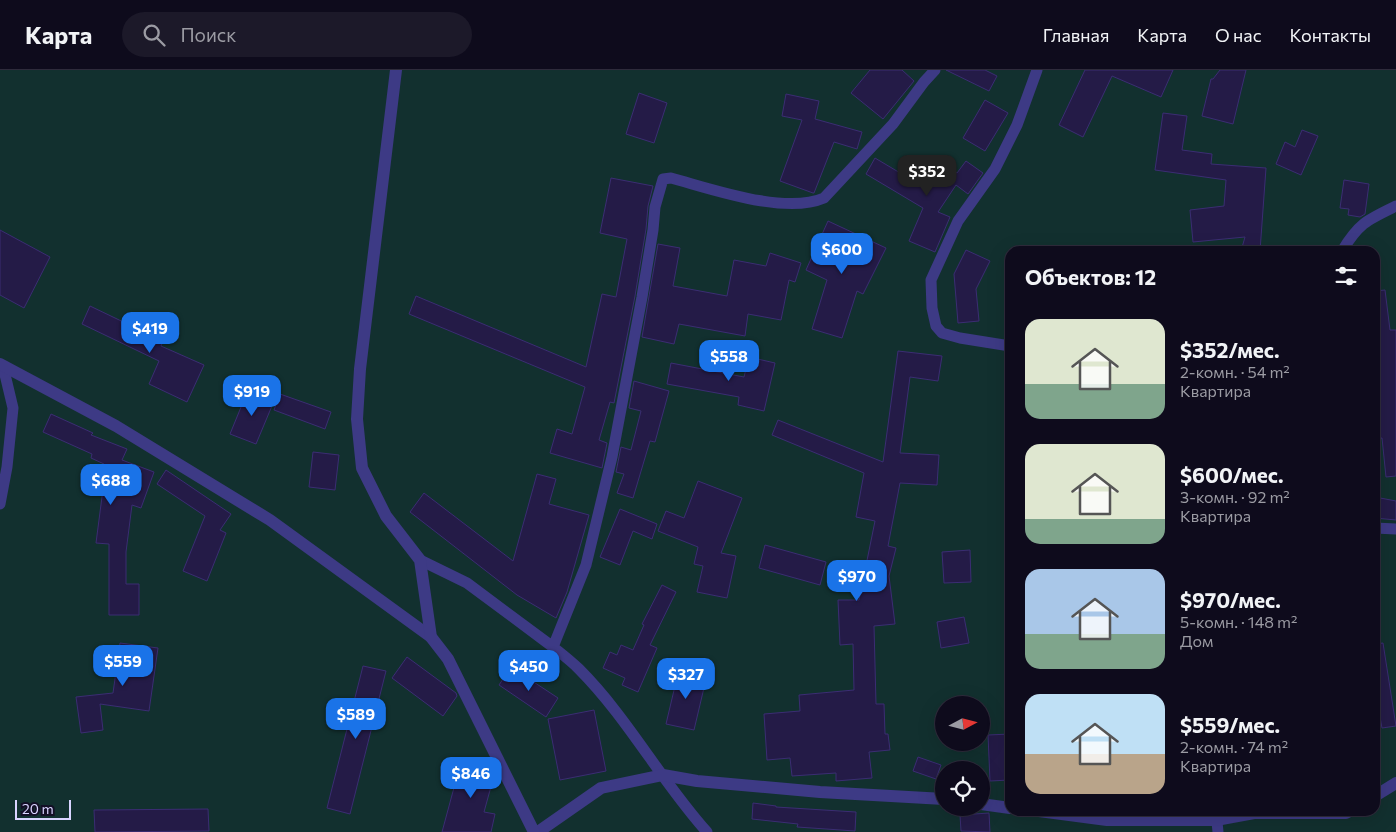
<!DOCTYPE html>
<html lang="ru">
<meta charset="utf-8">
<style>
body{margin:0;font-family:Commissioner,sans-serif;background:#1c1929;color:#f1f3f6;height:100vh;display:flex;flex-direction:column;font-size:19px;white-space:nowrap}
*{box-sizing:border-box;margin:0}
p{font-size:16px;color:#9b9ba3}
.icon{flex:none;width:28px;height:28px;fill:none;stroke:currentColor;stroke-width:2;stroke-linecap:round;stroke-linejoin:round}
.map{position:relative;flex:1;overflow:hidden}
.panel{position:absolute;left:1005px;top:176px;width:375px;height:570px;display:flex;flex-direction:column;background:#0e0b1c;border-radius:15px;box-shadow:0 5px 20px #0002,0 0 0 1px #2e2b3b}
.panel>*{flex:none}
.needle{width:32px;rotate:83deg}
.tools{position:absolute;left:935px;top:626px;display:grid;gap:10px}
.tools a{display:grid;place-items:center;width:55px;height:55px;border-radius:50%;background:#0e0b1c;box-shadow:0 5px 20px #0002,0 0 0 1px #2e2b3b;font-size:25px}
.scale{position:absolute;left:15px;bottom:12px;width:56px;box-sizing:border-box;padding-left:5px;border:2px solid #d9d4ff;border-top:0;font-size:14px;line-height:18px;white-space:nowrap;color:#d9d4ff;-webkit-text-stroke:4px #130f26;paint-order:stroke}
.price{position:absolute;translate:-50% -42px;padding:0 11px;border-radius:10px;background:#1a73e8;color:#fff;font-size:16px;line-height:32px;filter:drop-shadow(0 1px 2px #0008)}
.price::after{content:'';position:absolute;left:50%;top:30px;width:15px;height:11px;margin-left:-8px;background:inherit;clip-path:polygon(0 0,100% 0,50% 100%)}
.price.on{background:#222;color:#fff}
ul{padding:0;list-style:none}
li{display:flex;align-items:center;gap:15px;height:125px;padding:0 20px}
li span{display:grid;place-items:center;flex:none;width:140px;height:100px;border-radius:15px;color:#555}
li>.icon{margin-inline-start:auto}
span .icon{width:60px;height:60px;fill:#fffc;stroke-width:1}
li b{font-size:21px}
h2{display:flex;justify-content:space-between;align-items:center;height:60px;padding:0 20px;font-size:21px}
header{display:flex;align-items:center;gap:30px;box-sizing:border-box;height:70px;padding:0 25px;background:#0e0b1c;border-bottom:1px solid #2e2b3b}
header strong{font-size:24px}
nav{display:flex;gap:28px;margin-inline-start:auto;font-size:18px}
.search{width:350px;height:45px;background:#1c1929;display:flex;align-items:center;gap:12px;box-sizing:border-box;padding:0 18px;border-radius:28px;color:#9b9ba3;font-size:19px}
.map>svg:first-child{display:block}
.green{fill:#12302f;fill-rule:evenodd}
.building{fill:#241b47;stroke:#3b2d73}
.lines{fill:none;stroke-linecap:round;stroke-linejoin:round}
.service{stroke:#3d3a85;stroke-width:11}
.minor{stroke:#3d3a85;stroke-width:12}
.tertiary{stroke:#3d3a85;stroke-width:12}
</style>
<header>
<strong>Карта</strong>
<div class="search"><svg class="icon" aria-label="search" viewBox="0 0 24 24"><circle cx="10" cy="10" r="6"/><path d="M15 15l6 6"/></svg>Поиск</div>
<nav><a>Главная</a><a>Карта</a><a>О нас</a><a>Контакты</a></nav>
</header>
<div class="map">
<svg width="1396" height="762" viewBox="0 0 1396 762">
<rect width="100%" height="100%" fill="#130f26"/>
<path class="green" d="M0 0H1396V762H0ZM1010 181H1375V741H1010ZM944 635H981V672H944ZM944 700H981V738H944Z"/>
<path class="building" d="M870 0H902L914 11 883 49 851 23Z
M946 0H985L997 6 989 21Z
M1085 0H1173L1161 27 1112 6 1083 67 1059 55Z
M1220 0H1246L1233 54 1202 46 1211 9H1213Z
M639 23 667 33 654 73 626 64Z
M786 24 819 31 815 49 862 62 857 79 834 72 814 123H813L780 111 802 50 782 46Z
M985 30 1008 43 985 81 963 68Z
M1163 43 1187 46 1182 80 1212 84 1211 94 1266 98 1260 181H1241L1245 167 1193 172 1190 140 1224 136 1226 110 1155 100Z
M1302 60 1318 66 1301 105 1276 94 1285 72 1295 77Z
M875 88 927 119 944 94 957 103 966 91 983 103 968 124 956 115 938 142 950 147 935 182 909 171 923 138 866 104Z
M611 108 653 116 648 136 646 159 635 226 614 333 610 332 599 370 607 373 602 398 550 383 557 359 572 364 585 317 409 244 416 226 586 297 602 224 616 227 627 169 600 163Z
M1344 110 1369 114 1365 144 1360 147 1348 145 1349 139 1340 138Z
M828 151 886 178 863 224 857 221 842 268 812 259 827 210 806 200Z
M0 160 50 187 24 238 0 225Z
M658 174 680 178 673 216 727 226 734 190 766 196 770 183 801 193 795 212 789 210 781 250 748 244 745 266 679 254 674 274 642 267Z
M966 180 990 191 976 219 979 251 958 253 954 204Z
M1385 220 1390 260H1396V406L1386 407 1382 368 1375 369V221Z
M90 236 163 271 161 276 204 295 187 332 149 314 159 291 82 254Z
M898 281 942 286 938 311 910 307 900 383 939 385 937 415 900 413 888 476 896 478 889 506 895 554 874 556 876 634H884L885 664H888L890 680 869 682 872 708 836 711V703L792 706 790 688 767 690 764 644 800 641 799 625 854 620 853 574 840 575 838 530H859L875 451 856 447 864 403 772 365 778 350 883 392Z
M749 287 775 293 764 341 738 335 739 327 667 314 671 293 744 307Z
M634 311 669 321 655 372 650 371 633 428 617 423 624 404 616 402 621 377 631 380 641 341 629 338Z
M248 320 274 331 256 374 230 364Z
M280 324 331 342 325 359 274 340Z
M51 344 93 363 91 365 127 379 122 390 154 402 141 438 132 435 126 482V514H139V545H109V474L96 473 103 419 96 416 104 394 91 388 92 384 43 362Z
M313 382 339 385 335 420 309 417Z
M166 400 231 444 220 460 226 463 207 511 183 501 205 446 157 414Z
M537 404 556 409 549 434 589 445 567 522 556 548 517 525 410 442 424 423 513 491Z
M698 411 742 428 721 483 736 486 727 528 697 522 703 496 694 494 698 477 658 461 666 441 684 448Z
M1375 427 1396 431V450L1375 448Z
M620 439 657 454 652 469 633 461 620 495 600 487Z
M765 475 826 492 820 515 759 498Z
M970 480 971 512 944 513 942 482Z
M662 515 676 522 650 575 657 578 638 622 622 615 625 608 603 598 610 582 617 585 621 575 633 580 644 555 642 554Z
M964 547 969 573 941 578 937 552Z
M120 573 158 578 149 641 100 634 103 660 81 663 76 627 113 623Z
M1383 573 1396 656 1382 658 1375 620V574Z
M407 587 456 623 457 626 443 646 392 608Z
M363 596 386 601 350 744 327 738Z
M511 597 558 628 546 647 499 615Z
M679 599 707 605 694 660 666 654Z
M594 640 606 701 560 710 548 649Z
M1010 664V710L990 711 988 665Z
M918 687 941 695 936 709 913 701Z
M462 688 492 696 495 702 484 742 495 744 491 762H442Z
M753 733 776 736V737L856 742 855 761 797 757 798 754 752 749Z
M208 739 209 761 95 762 94 740Z
M989 743 990 762 961 761 960 745Z"/>
<g class="lines">
<path class="service" d="M1342 181C1359 153 1367 150 1396 136
M1010 276 960 268 942 263 936 256 932 238 931 210 958 151 995 99 1017 55 1037 0
M0 434 7 397 13 338 3 296
M1375 458 1396 459
M420 490 467 513 553 577
M1216 741 1218 762
M707 762C661 711 628 648 579 599 571 591 562 584 553 577L586 495 612 387 642 227 653 160 655 137 663 109 671 108C712 119 785 145 824 128L893 54 924 12 935 0"/>
<path class="minor" d="M0 294 116 356 270 450 431 567
M1375 726 1396 713
M981 734 1010 738
M1039 741 1107 750H1216L1254 743H1346L1350 741
M538 762 601 718 663 705 697 711 820 722 944 729"/>
<path class="tertiary" d="M396 0 360 299 357 349 362 398 386 446 420 490 431 567 448 589 534 762"/>
</g>
</svg>
<div class="tools">
<a><svg class="needle" viewBox="-14 -14 28 28"><path d="M0-13l5 13h-10z" fill="#e53935"/><path d="M0 13l5-13h-10z" fill="#9b9ba3"/></svg></a>
<a><svg class="icon" aria-label="locate" viewBox="0 0 24 24"><circle cx="12" cy="12" r="6"/><path d="M12 2v4M12 18v4M2 12h4M18 12h4"/></svg></a>
</div>
<div class="scale">20 m</div>
<b class="price on" style="left:927px;top:127px">$352</b>
<b class="price" style="left:842px;top:205px">$600</b>
<b class="price" style="left:150px;top:284px">$419</b>
<b class="price" style="left:729px;top:312px">$558</b>
<b class="price" style="left:252px;top:347px">$919</b>
<b class="price" style="left:111px;top:436px">$688</b>
<b class="price" style="left:857px;top:532px">$970</b>
<b class="price" style="left:123px;top:617px">$559</b>
<b class="price" style="left:529px;top:622px">$450</b>
<b class="price" style="left:686px;top:630px">$327</b>
<b class="price" style="left:356px;top:670px">$589</b>
<b class="price" style="left:471px;top:729px">$846</b>
<section class="panel">
<h2>Объектов: 12<svg class="icon" aria-label="filters" viewBox="0 0 24 24"><path d="M4 7h16M4 17h16"/><circle cx="9" cy="7" r="2"/><circle cx="15" cy="17" r="2"/></svg></h2>
<ul>
<li><span style="background:linear-gradient(#dfe7d0 65%,#7fa58c 0)"><svg class="icon" aria-label="home" viewBox="0 0 24 24"><path d="M3 11l9-7 9 7M6 9v11h12V9"/></svg></span><div><b>$352/мес.</b><p>2-комн. · 54 m²</p><p>Квартира</p></div></li>
<li><span style="background:linear-gradient(#dfe7d0 75%,#7fa58c 0)"><svg class="icon" aria-label="home" viewBox="0 0 24 24"><path d="M3 11l9-7 9 7M6 9v11h12V9"/></svg></span><div><b>$600/мес.</b><p>3-комн. · 92 m²</p><p>Квартира</p></div></li>
<li><span style="background:linear-gradient(#a9c7e8 65%,#7fa58c 0)"><svg class="icon" aria-label="home" viewBox="0 0 24 24"><path d="M3 11l9-7 9 7M6 9v11h12V9"/></svg></span><div><b>$970/мес.</b><p>5-комн. · 148 m²</p><p>Дом</p></div></li>
<li><span style="background:linear-gradient(#bfe0f5 60%,#b9a48a 0)"><svg class="icon" aria-label="home" viewBox="0 0 24 24"><path d="M3 11l9-7 9 7M6 9v11h12V9"/></svg></span><div><b>$559/мес.</b><p>2-комн. · 74 m²</p><p>Квартира</p></div></li>
</ul>
</section>
</div>
